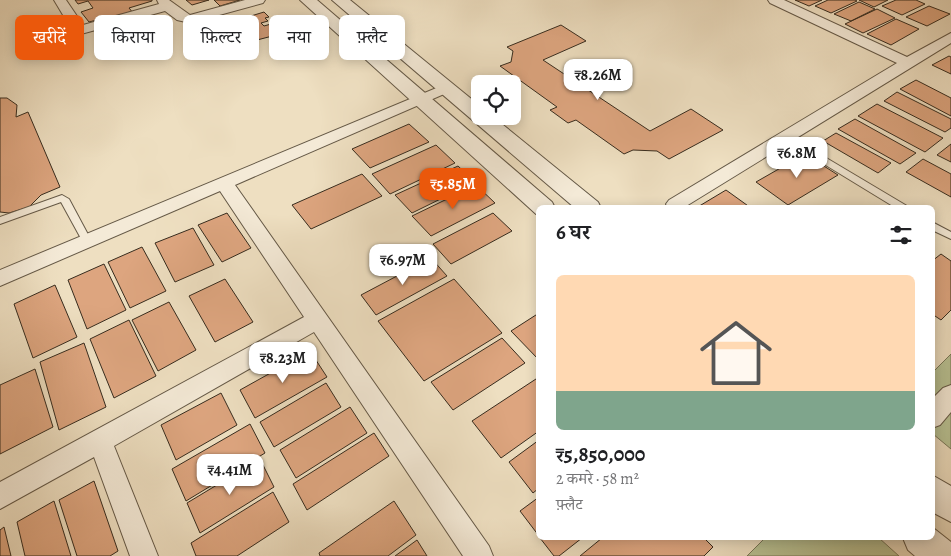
<!DOCTYPE html>
<html lang="hi">
<meta charset="utf-8">
<style>
body{margin:0;font-family:Alegreya,"Noto Serif Devanagari",serif;background:#f2f2f2;color:#202124;height:100vh;display:flex;flex-direction:column;font-size:19px;white-space:nowrap}
*{box-sizing:border-box;margin:0}
p{font-size:16px;color:#757577}
.icon{flex:none;width:28px;height:28px;fill:none;stroke:currentColor;stroke-width:2;stroke-linecap:round;stroke-linejoin:round}
.map{position:relative;flex:1;overflow:hidden}
.sheet{position:absolute;left:536px;top:205px;width:399px;height:335px;display:flex;flex-direction:column;background:#fff;border-radius:8px;box-shadow:0 2px 12px #0003}
.sheet>*{flex:none}
.hud{position:absolute;left:15px;top:15px;width:446px;height:45px;display:flex;gap:10px}
.tools{position:absolute;left:471px;top:75px;display:grid;gap:10px}
.tools a{display:grid;place-items:center;width:50px;height:50px;border-radius:8px;background:#fff;box-shadow:0 2px 12px #0003;font-size:25px}
.price{position:absolute;translate:-50% -42px;padding:0 11px;border-radius:10px;background:#fff;color:#222;font-size:16px;line-height:32px;filter:drop-shadow(0 1px 2px #0008)}
.price::after{content:'';position:absolute;left:50%;top:30px;width:15px;height:11px;margin-left:-8px;background:inherit;clip-path:polygon(0 0,100% 0,50% 100%)}
.price.current{background:#ea580c;color:#fff}
ul{padding:0;list-style:none}
li{display:grid;align-content:center;gap:10px;height:265px;padding:0 20px}
li+li{border-top:1px solid #e0e0e0}
li span{display:grid;place-items:center;height:155px;border-radius:8px;color:#555}
li>.icon{margin-inline-start:auto}
span .icon{width:90px;height:90px;fill:#fffc;stroke-width:1}
li b{font-size:21px}
h2{display:flex;justify-content:space-between;align-items:center;height:60px;padding:0 20px;font-size:21px}
.pill{padding:0 18px;border-radius:8px;background:#fff;box-shadow:0 2px 12px #0003;font-size:18px;line-height:45px}
.pill.current{background:#ea580c;color:#fff}
.map>svg:first-child{display:block}
.green{fill:#b8c294;stroke:#787759}
.building{fill:#dda57f;stroke:#372c1e}
.lines{fill:none;stroke-linecap:round;stroke-linejoin:round}
.service-casing{stroke:#655947;stroke-width:2}
.minor-casing{stroke:#655947;stroke-width:2}
.tertiary-casing{stroke:#655947;stroke-width:2}
.service{fill:#f4ead7;fill-rule:evenodd}
.minor{fill:#f4ead7;fill-rule:evenodd}
.tertiary{fill:#f4ead7;fill-rule:evenodd}
</style>
<div class="map">
<svg width="951" height="556" viewBox="0 0 951 556">
<rect width="100%" height="100%" fill="#eedfc1"/>
<filter id="stains"><feTurbulence type="fractalNoise" baseFrequency=".004" numOctaves="4"/><feColorMatrix values="0 0 0 0 .2 0 0 0 0 .09 0 0 0 0 .02 0 0 0 .5 -.17"/></filter>
<radialGradient id="worn" r=".72"><stop offset=".6" stop-color="#630" stop-opacity="0"/><stop offset="1" stop-color="#630" stop-opacity=".3"/></radialGradient>
<path class="green" d="M951 354V449L933 434 932 373Z
M765 538H879L899 556H747Z"/>
<path class="building" d="M75 0H152V1L129 8 134 14 111 21 108 17 89 22 81 12 93 8 88 1 78 4Z
M186 0H209L192 5Z
M214 0H240L220 6Z
M795 0H822L809 6Z
M828 0H855L857 1 831 13 815 6Z
M859 0H888L874 7Z
M896 0H916L925 4 902 15 882 6Z
M859 2 875 9 851 21 834 14Z
M929 6 950 14 927 26 906 17Z
M877 9 895 18 863 33 845 24Z
M264 12 269 17 265 18 268 21 261 23 264 26 271 24 274 27 278 26 284 33 257 40 255 37 258 36 244 22 242 23 238 20Z
M896 19 919 29 891 45 867 34Z
M561 25 586 41 543 60 650 131 691 109 723 130 669 159 657 151 633 150 624 154 576 120 568 123 550 110 557 107 500 66 511 62 513 51 507 47Z
M949 56 951 57V74L932 65Z
M916 80 951 98V116L900 89Z
M897 92 951 119V128L945 132 884 101Z
M0 98H7L17 105 16 117 28 112 60 187 41 195 29 207 9 213 0 212Z
M877 104 943 138 925 152 858 116Z
M855 119 916 153 900 164 838 129Z
M409 124 429 142 370 168 352 149Z
M836 133 891 163 878 173 823 141Z
M951 144V162L937 155Z
M436 145 455 163 390 194 372 174Z
M805 154 838 175 788 205 756 182Z
M923 159 951 174V197L906 172Z
M458 166 475 182 412 213 395 195Z
M362 174 382 196 311 229 292 205Z
M476 185 495 203 431 236 412 216Z
M726 190 751 208H696Z
M227 213 251 248 222 262 198 225Z
M493 213 512 231 451 264 433 244Z
M193 228 214 265 175 282 155 243Z
M142 247 166 291 130 308 108 262Z
M941 254 951 261V310L941 320 932 314V261Z
M431 258 447 276 376 315 361 295Z
M104 264 126 310 87 329 68 280Z
M225 279 253 322 215 342 189 296Z
M454 279 502 333 424 381 378 321Z
M55 285 77 337 33 358 14 304Z
M169 302 196 350 158 371 132 320Z
M539 313V360L511 331Z
M129 320 156 376 114 398 90 339Z
M502 338 525 363 453 410 431 382Z
M84 343 106 407 59 430 40 362Z
M310 351 327 377 255 418 240 390Z
M35 369 53 427 0 454V385Z
M539 377V431L501 458 472 421Z
M326 383 341 407 274 447 260 422Z
M221 393 237 425 176 460 161 425Z
M350 407 367 433 296 478 280 450Z
M250 424 265 453 186 501 172 469Z
M374 433 389 456 307 510 293 484Z
M539 440V488L533 493 509 462Z
M260 459 274 487 200 533 187 503Z
M94 481 118 551 110 556H77L59 500Z
M273 492 289 522 237 556H196L191 543Z
M539 497V536L520 511Z
M54 501 71 556H25L17 522Z
M394 501 416 535 388 556H320L319 553Z
M4 527 11 556H0V530Z
M540 538H582L559 556H554Z
M602 538H704L713 547 704 556H580Z
M417 540 427 556H395Z"/>
<g class="lines">
<defs>
<path id="service" d="M786 134 907 206 908 208H896L783 139 782 137Z
M62 195 69 199 92 242 90 244H84L61 202 0 224V217Z
M932 222 951 232V239L932 230Z"/>
<path id="minor" d="M54 0H66L83 25 159 4 157 0H169L190 15 245 0H265L263 3 190 23 177 20 165 11 81 34 72 30Z
M768 0H784L907 57 951 33V43L683 208H668L666 204 669 200 897 63 770 3Z
M446 84 451 85 453 88 451 91 235 185 489 546 493 556H463L314 332 114 446 158 556H130L94 457 0 509V482L304 317 220 191 0 286V270Z
M951 385V412L940 425 932 428V399L943 388Z"/>
<path id="tertiary" d="M300 0H317L552 202 555 208H539V214H536Z
M332 0H350L480 106V116H492L598 202 601 208H575Z
M932 475 951 486V522L932 512Z
M932 527 951 542V556H915L908 550 903 538H932Z"/>
</defs>
<use href="#service" class="service-casing"/>
<use href="#minor" class="minor-casing"/>
<use href="#tertiary" class="tertiary-casing"/>
<use href="#service" class="service"/>
<use href="#minor" class="minor"/>
<use href="#tertiary" class="tertiary"/>
</g>
<rect width="100%" height="100%" filter="url(#stains)"/>
<rect width="100%" height="100%" fill="url(#worn)"/>
</svg>
<div class="tools">
<a><svg class="icon" aria-label="locate" viewBox="0 0 24 24"><circle cx="12" cy="12" r="6"/><path d="M12 2v4M12 18v4M2 12h4M18 12h4"/></svg></a>
</div>
<b class="price" style="left:598px;top:101px">₹8.26M</b>
<b class="price" style="left:797px;top:179px">₹6.8M</b>
<b class="price current" style="left:453px;top:210px">₹5.85M</b>
<b class="price" style="left:403px;top:286px">₹6.97M</b>
<b class="price" style="left:283px;top:384px">₹8.23M</b>
<b class="price" style="left:230px;top:496px">₹4.41M</b>
<div class="hud">
<a class="pill current">खरीदें</a>
<a class="pill">किराया</a>
<a class="pill">फ़िल्टर</a>
<a class="pill">नया</a>
<a class="pill">फ़्लैट</a>
</div>
<section class="sheet">
<h2>6 घर<svg class="icon" aria-label="filters" viewBox="0 0 24 24"><path d="M4 7h16M4 17h16"/><circle cx="9" cy="7" r="2"/><circle cx="15" cy="17" r="2"/></svg></h2>
<ul>
<li><span style="background:linear-gradient(#ffd9b3 75%,#7fa58c 0)"><svg class="icon" aria-label="home" viewBox="0 0 24 24"><path d="M3 11l9-7 9 7M6 9v11h12V9"/></svg></span><div><b>₹5,850,000</b><p>2 कमरे · 58 m²</p><p>फ़्लैट</p></div></li>
</ul>
</section>
</div>
